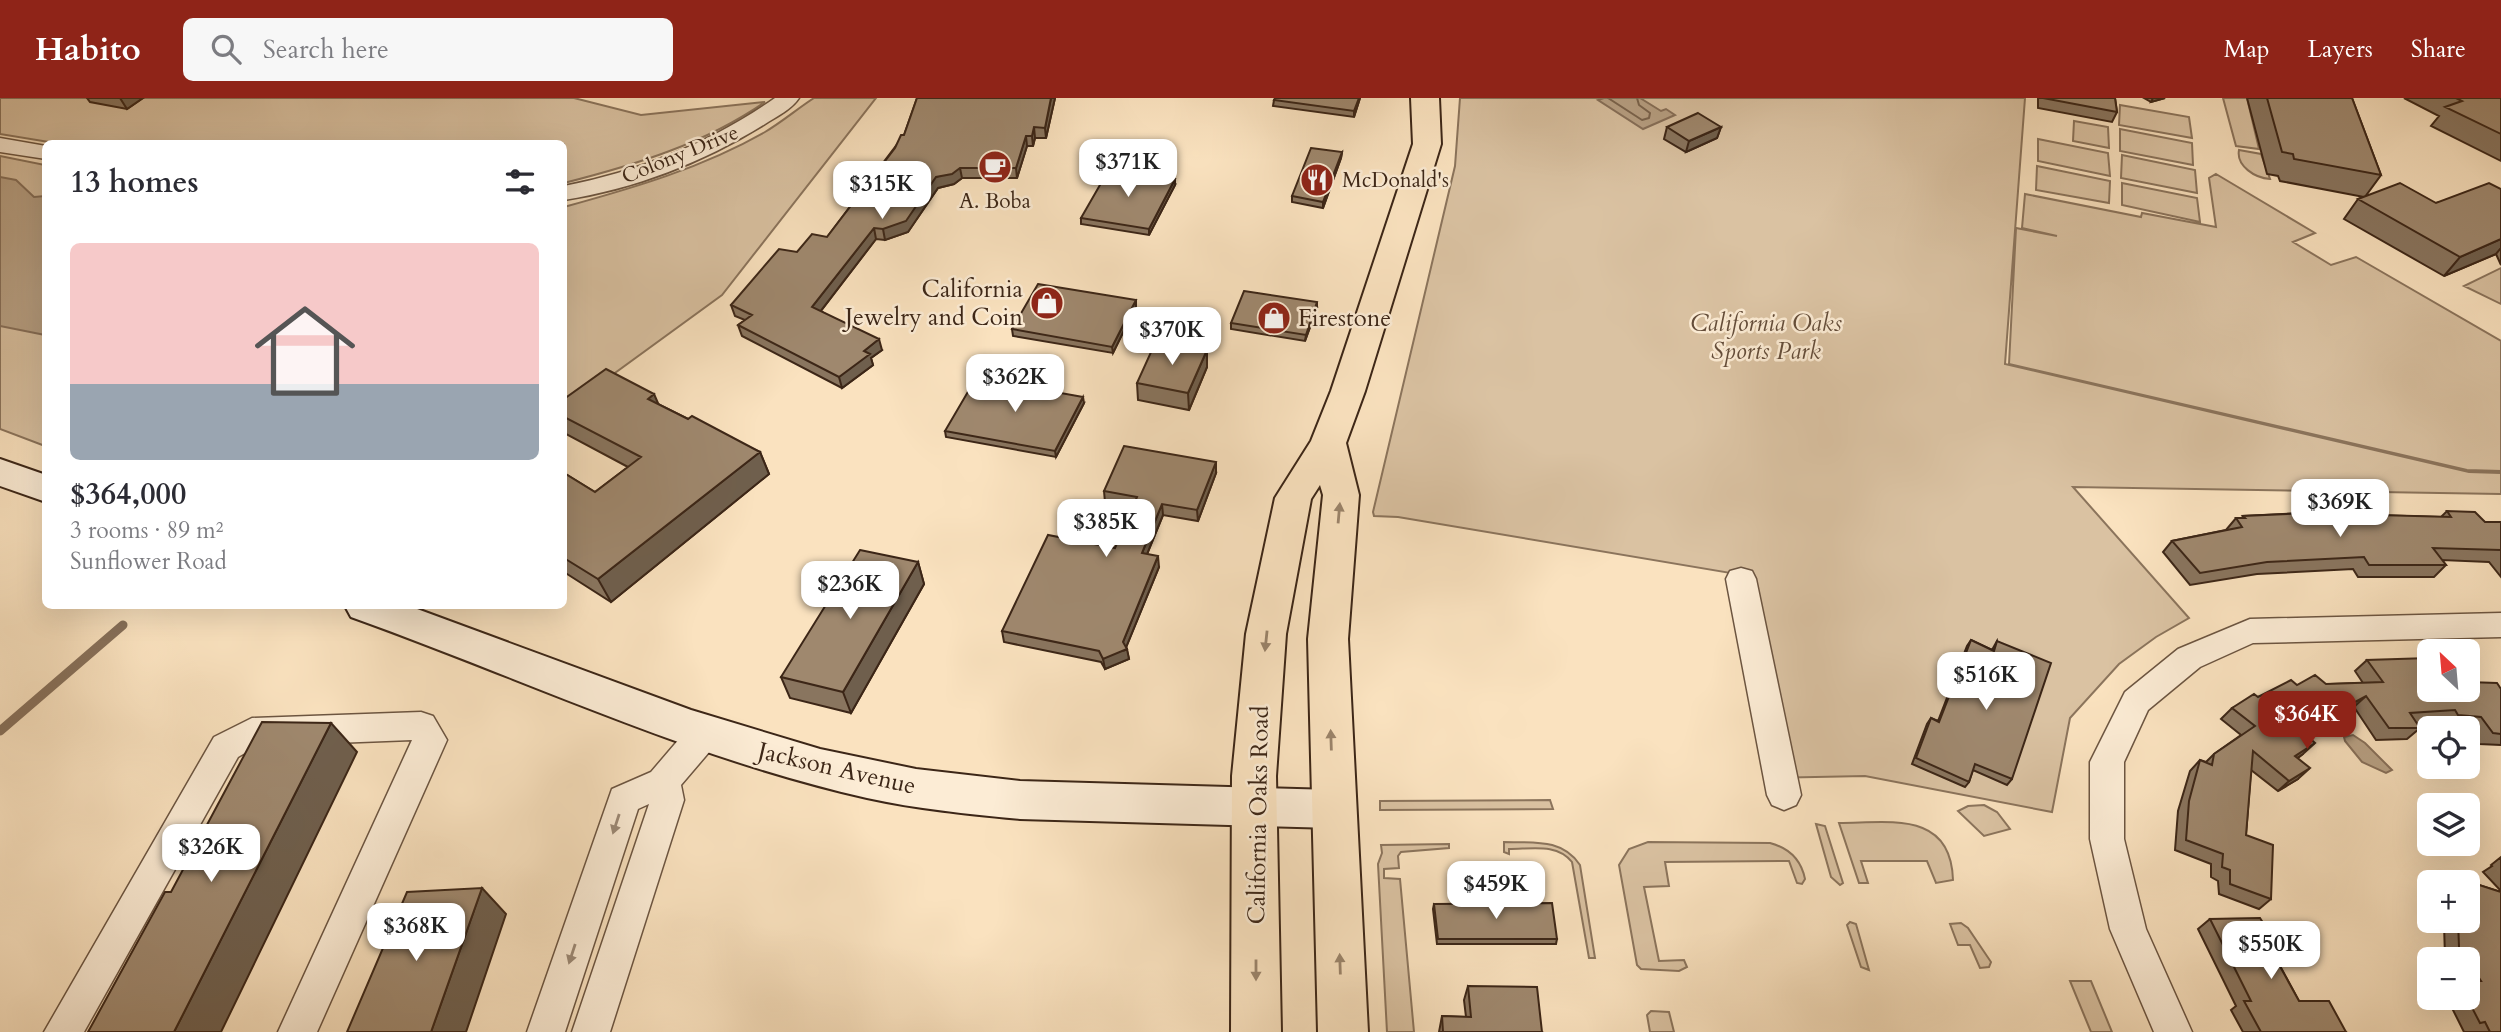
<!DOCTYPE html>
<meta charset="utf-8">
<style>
body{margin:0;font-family:Cardo,serif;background:#f7f7f7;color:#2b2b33;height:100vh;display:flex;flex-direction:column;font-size:26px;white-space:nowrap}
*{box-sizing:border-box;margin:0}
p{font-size:23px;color:#7c7c81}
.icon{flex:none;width:38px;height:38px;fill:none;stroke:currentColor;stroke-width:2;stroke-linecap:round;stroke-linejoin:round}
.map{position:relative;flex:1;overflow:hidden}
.details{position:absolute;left:42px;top:42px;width:525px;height:469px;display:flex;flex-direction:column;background:#fff;border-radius:10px;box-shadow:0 7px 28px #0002}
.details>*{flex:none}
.needle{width:46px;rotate:334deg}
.buttons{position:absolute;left:2417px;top:541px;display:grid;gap:14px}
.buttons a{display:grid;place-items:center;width:63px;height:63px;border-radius:10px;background:#fff;box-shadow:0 7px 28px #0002;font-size:35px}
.price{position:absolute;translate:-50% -60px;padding:0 16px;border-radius:14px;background:#fff;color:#222;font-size:23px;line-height:46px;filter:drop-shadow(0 2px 4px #0008)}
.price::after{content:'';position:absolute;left:50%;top:42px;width:21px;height:16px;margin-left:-10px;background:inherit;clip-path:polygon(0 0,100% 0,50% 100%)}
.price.current{background:#8f2418;color:#fff}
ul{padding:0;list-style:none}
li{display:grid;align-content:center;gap:14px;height:371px;padding:0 28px}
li+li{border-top:2px solid #e1e1e2}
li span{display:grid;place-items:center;height:217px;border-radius:10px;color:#555}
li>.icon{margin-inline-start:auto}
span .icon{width:126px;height:126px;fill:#fffc;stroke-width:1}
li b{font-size:30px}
h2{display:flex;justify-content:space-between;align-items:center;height:84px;padding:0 28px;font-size:30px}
header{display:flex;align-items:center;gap:42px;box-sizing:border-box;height:98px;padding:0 35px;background:#8f2418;color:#fff}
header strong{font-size:33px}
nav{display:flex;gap:38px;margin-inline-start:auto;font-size:24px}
.search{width:490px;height:63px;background:#f7f7f7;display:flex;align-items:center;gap:18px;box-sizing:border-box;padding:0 24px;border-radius:10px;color:#7c7c81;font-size:26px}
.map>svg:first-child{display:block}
.green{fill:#dac2a2;stroke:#8b745c;stroke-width:2}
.water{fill:#b9a286;stroke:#87705a;stroke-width:2}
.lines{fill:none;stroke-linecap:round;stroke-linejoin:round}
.shore{stroke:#7a644e;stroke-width:2}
.stream{stroke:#87705a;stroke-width:9}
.street-casing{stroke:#6c5541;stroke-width:3}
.secondary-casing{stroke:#3c2617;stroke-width:4}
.primary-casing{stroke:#3c2617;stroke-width:4}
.street{fill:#fcecd5;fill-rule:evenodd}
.secondary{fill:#fcecd5;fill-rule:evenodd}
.primary{fill:#fae2bf;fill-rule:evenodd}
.wall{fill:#89755f;stroke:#3c2617;stroke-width:2}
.shaded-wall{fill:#6f5f4d;stroke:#3c2617;stroke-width:2}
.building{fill:#9f886e;stroke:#3c2617;stroke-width:2}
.oneway{fill:#9b846b}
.oneway2{fill:#9c8976}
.labels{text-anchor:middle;stroke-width:5;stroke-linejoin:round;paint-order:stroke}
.far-street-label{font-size:21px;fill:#3c2617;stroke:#fcecd5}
.far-poi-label{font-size:21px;fill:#3c2617;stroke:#fcecd5;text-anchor:start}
.poi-label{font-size:24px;fill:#3c2617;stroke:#fcecd5;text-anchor:end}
.park-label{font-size:24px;font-style:italic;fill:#644d3a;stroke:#fcecd5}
.street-label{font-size:24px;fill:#3c2617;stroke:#fcecd5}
</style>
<header>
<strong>Habito</strong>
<div class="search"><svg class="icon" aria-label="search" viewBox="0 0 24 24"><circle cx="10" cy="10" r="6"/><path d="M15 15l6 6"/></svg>Search here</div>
<nav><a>Map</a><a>Layers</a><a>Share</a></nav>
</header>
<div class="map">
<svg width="2501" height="934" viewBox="0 0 2501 934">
<rect width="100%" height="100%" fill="#fae2bf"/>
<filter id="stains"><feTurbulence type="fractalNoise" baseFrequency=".00286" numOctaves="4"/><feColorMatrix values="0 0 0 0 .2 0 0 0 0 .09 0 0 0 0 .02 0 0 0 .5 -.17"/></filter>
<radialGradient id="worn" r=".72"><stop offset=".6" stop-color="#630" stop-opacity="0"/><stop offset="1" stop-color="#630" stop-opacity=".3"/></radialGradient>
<path class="green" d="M0 0H574L641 17 765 4C704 46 635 67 564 85V46L55 45 0 36Z
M814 0H876L722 197 564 312V109C633 90 702 70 765 34 782 24 797 11 814 0Z
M1460 0H2025L2005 266 2469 374 2501 375V396L2073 389 2189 520 2156 539 2119 566 2070 620 2052 714 1865 678 1770 680 1731 475 1398 419 1374 418 1373 414 1455 68Z
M2223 0H2247L2259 51 2236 48Z
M2120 7 2189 19 2192 40 2119 27Z
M2074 23 2108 29 2109 50 2073 43Z
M2120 31 2192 45 2193 67 2120 53Z
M2038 41 2108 55 2110 78 2038 63Z
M2239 52 2261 56 2270 81C2255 80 2236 68 2239 52Z
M2122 57 2195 72 2197 95 2121 80Z
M0 58 45 67V348L0 331Z
M2037 68 2110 83 2109 105 2036 92Z
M2216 76 2315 135 2293 144 2331 167 2356 159 2501 243V373L2467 372 2009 266 2016 130 2057 138 2022 130 2025 96 2141 119 2142 115 2216 129 2209 80Z
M2122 85 2197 100 2200 124 2122 107Z
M2501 170V206L2464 188Z
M1550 702 1553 711 1380 712V703Z
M1984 707 1997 714 2010 731 1984 738 1958 713 1968 708Z
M1839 725C1889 725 1951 712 1953 782L1936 785 1927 763H1861L1868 785H1859Z
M1816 726 1825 728 1843 785 1840 787 1831 779Z
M1504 744C1533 745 1562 740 1580 767L1595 860H1589L1572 764C1557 745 1532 751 1509 751V756L1504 754Z
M1648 744 1770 745C1789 750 1801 761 1805 781L1802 786 1797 785 1789 763 1665 764 1669 788 1644 789 1659 863 1684 862 1687 869 1679 873 1641 871 1637 867 1619 767 1629 751Z
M1449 746V750L1401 754 1398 758 1399 770 1384 771V780L1400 781 1414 934H1387L1378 766 1382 755 1381 747Z
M1850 824 1856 826 1869 872 1861 869 1847 827Z
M1961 825 1968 830 1991 864 1989 869 1980 870 1970 847H1958L1950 826Z
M2070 883H2091L2112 934H2091Z
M1651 913 1669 914 1674 934H1650L1647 917Z"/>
<path class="water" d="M1604 0H1640L1661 13 1666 11 1675 17 1643 31 1598 2Z
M0 79 16 82 34 99 45 98V237L0 228Z
M2353 637 2365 645 2392 672 2386 675 2362 664 2345 643 2344 639Z"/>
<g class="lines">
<path class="shore" d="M1608 0 1642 22 1649 20 1650 15 1639 7 1637 0"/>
<path class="stream" d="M0 633 123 527"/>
<defs>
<path id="street" d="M775 0H799C792 11 776 19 765 26 704 64 635 91 564 102V88C640 73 711 45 775 0Z
M0 40 46 48V61L0 54Z
M1741 470 1752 473 1756 481 1801 697 1796 707 1784 712 1772 707 1767 697 1726 481 1730 473Z
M2501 515V539L2253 545 2200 569 2148 612 2124 664V741L2146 831 2192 934H2154L2110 831 2090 741V664L2125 594 2178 551 2250 521Z
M421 614 433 618 447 642 317 934H278L412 642 257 648 238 659 84 934H44L214 639 252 620Z
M704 622 716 626 720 636 716 646 681 687 684 702 610 934H572L649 706 638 711 565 934H527L612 691 651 674 692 626Z"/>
<path id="secondary" d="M0 361 46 377V404L0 388Z
M345 508H409L691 612 820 651 916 671 1020 683 1333 692 1349 697 1355 711 1349 725 1333 730 1020 721C968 716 917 711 867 700 689 660 522 580 351 519Z"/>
<path id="primary" d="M1411 0H1439L1441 46 1365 293 1346 345 1359 397 1348 541 1368 934H1318L1308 541 1323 397 1320 387 1311 401 1286 536 1276 678 1281 934H1231L1232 678 1246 536 1275 400 1311 343 1331 293 1413 46Z"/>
</defs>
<use href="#street" class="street-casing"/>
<use href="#secondary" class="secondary-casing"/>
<use href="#primary" class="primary-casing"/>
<use href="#street" class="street"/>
<use href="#secondary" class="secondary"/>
<use href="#primary" class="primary"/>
</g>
<path class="wall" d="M87 0H143L127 11 90 4Z
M917 0H1055L1046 40H1035L1033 48H1027L1017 80H962L954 86 938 90 908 134 885 142 876 141 821 213 882 252 871 260 873 267 842 290 742 238 738 227 745 222 735 218 731 207 797 154 827 139 904 37Z
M1360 0 1354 19 1273 8 1274 2Z
M2038 0H2115L2117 14 2112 24 2038 10Z
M2144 0H2165L2151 4Z
M2247 0H2352L2381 77 2365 99 2436 105 2501 91V167L2496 156 2444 178 2344 121 2358 101 2364 99 2280 83 2278 78 2267 76Z
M2404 0H2501V63L2431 28 2439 18Z
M1667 29H1721L1717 40 1686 54 1664 41Z
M1342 54 1341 60 1323 110 1292 104V98Z
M1175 87 1149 137 1081 126V120Z
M1136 202V208L1113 255 1013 238 1012 231Z
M1317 210 1305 243 1231 231V225Z
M1207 252V269L1189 312 1138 302 1137 285Z
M564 301 658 306 688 321 760 354 769 376 611 504 564 474V375L595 394 628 369 564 335Z
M1084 305 1056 359 946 339 945 333Z
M1216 375 1198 423 1163 417 1147 456 1159 469 1126 549 1129 561 1105 571 1101 564 1004 544 1002 533 1115 450 1133 409 1105 404 1104 393Z
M2307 410 2340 416 2441 419 2447 413 2485 424H2501V479L2489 464 2442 462 2446 467 2434 479H2358L2353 471 2257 476 2190 487 2163 454 2172 443 2226 432 2236 420H2242L2243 418 2303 415Z
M918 464 924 486 851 615 790 600 781 579Z
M1971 542 1992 552 1997 543 2012 681 2007 687 1973 672 1969 684 1965 689 1912 666 1927 626 1931 620 1938 623 1967 548Z
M2367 562 2429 592 2501 591V647L2479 646 2468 630 2445 628 2442 624 2416 625 2420 630 2407 641 2376 642 2354 609 2304 636 2303 656 2298 660V681L2278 693 2251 672 2246 737 2271 801 2259 811 2219 796 2218 783 2211 779V766L2175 752 2178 713 2190 673 2200 662 2206 664 2214 656 2241 637 2221 621 2232 610 2258 599 2297 587 2363 585 2355 573Z
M2501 759V793L2483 774 2492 768 2491 767Z
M2442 775 2501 794V934H2464L2447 900H2468V861H2446L2445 859 2444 826 2435 822H2468V784H2430Z
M1434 806 1557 841 1556 846H1437L1433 811Z
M2210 821 2286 861 2279 866 2299 903 2346 934H2243L2231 912 2236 908 2198 831Z
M1468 888 1542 934H1439L1442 918 1466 919 1464 902Z"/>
<path class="shaded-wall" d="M120 0H143L127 11Z
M1051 0H1055L1046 40 1045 30Z
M1359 0H1360L1354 19V13Z
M2153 0H2165L2151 4Z
M1034 29 1035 40 1033 48 1032 38Z
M1721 29 1717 40 1686 54 1689 43Z
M1026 38 1027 48 1017 80 1016 70Z
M1342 54 1341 60 1323 110V104Z
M960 70 962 80 954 86 938 90 908 134 885 142 883 131 936 79Z
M1175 81V87L1149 137V131Z
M874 130 876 141 816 219 812 209Z
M2501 141V150L2496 156 2444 178 2460 159Z
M1136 202V208L1113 255 1112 249Z
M1317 204V210L1305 243 1306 237Z
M879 241 882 252 871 260 873 267 842 290 839 279 864 253Z
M1207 252V269L1189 312 1188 295Z
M654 296 664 319 648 301Z
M1083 299 1084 305 1056 359 1055 353Z
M760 354 769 376 611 504 598 481Z
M1216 364V375L1198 423 1197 412Z
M1162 406 1163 417 1143 466 1142 455Z
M1158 458 1159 469 1125 552 1127 551 1129 561 1105 571 1103 561 1123 544Z
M918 464 924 486 851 615 843 594Z
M2366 598 2354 609 2289 644 2301 633Z
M331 625 357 654 221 934H174Z
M2315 645 2303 656 2284 669 2295 658Z
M2310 670 2298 681 2278 693 2289 683Z
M482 790 506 816 466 934H431Z"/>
<path class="building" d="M917 0H1051L1045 30 1034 29 1032 38H1026L1016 70H960L952 76 936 79 906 123 883 131 874 130 812 209 879 241 864 253 870 256 839 279 738 227 752 217 731 207 779 151 797 154 812 136 827 139 895 50 901 37H904Z
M1275 0H1359L1354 13 1274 2Z
M2043 0H2115L2117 14Z
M2267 0H2352L2381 77 2294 61 2293 56 2282 54Z
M2456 0H2501V36L2445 9 2462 3Z
M1698 15 1721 29 1689 43 1667 29Z
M1311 50 1342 54 1323 104 1292 98Z
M1108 73 1175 81 1149 131 1081 120Z
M2400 85 2436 105 2489 85 2501 91V141L2460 159 2358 101Z
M1038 186 1136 202 1112 249 1012 231Z
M1244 193 1317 204 1306 237 1231 225Z
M1156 243 1207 252 1188 295 1137 285Z
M606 271 654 296 648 301 688 321 692 318 760 354 598 481 564 460V375L595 394 641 359 564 319V301Z
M976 280 1083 299 1055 353 945 333Z
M1124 348 1216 364 1197 412 1162 406 1142 455 1158 458 1123 544 1127 551 1103 561 1099 553 1002 533 1048 437 1115 450 1137 399 1104 393Z
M2307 410 2336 411 2340 416 2451 419 2447 413 2475 414 2485 424H2501V452L2433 450 2446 467H2369L2364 459 2267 464 2200 475 2172 443 2242 429 2236 420H2245L2243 418 2310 415Z
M860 452 918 464 843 594 781 579Z
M1971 542 1994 553 1997 543 2051 565 2012 681 1975 666 1969 684 1916 660 1931 620 1939 624Z
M2429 560V592H2468V584L2497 585 2501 591V636L2493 635 2481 619 2458 617 2455 612 2410 615 2420 630H2389L2366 598 2301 633 2315 645 2295 658 2310 670 2289 683 2253 653 2246 737 2273 747 2271 801 2230 786V772L2222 769 2223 756 2186 742 2189 703 2200 662 2212 667 2214 656 2255 628 2232 610 2254 596 2258 599 2291 582 2297 587 2315 577 2326 586 2383 584 2367 562Z
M262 624 331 625 174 934H88L165 794H171Z
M2442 775 2501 794V934H2490L2485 924 2480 925 2467 900 2468 883H2481L2459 849 2458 822H2468V784H2443Z
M482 790 431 934H347L407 794Z
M1552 805 1557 841H1438L1434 806Z
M2260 820 2286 861 2277 863 2299 903H2329L2346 934H2261L2244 903H2251L2210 821Z
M1468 888 1537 889 1542 934H1443L1442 918 1471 919Z"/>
<defs><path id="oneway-solid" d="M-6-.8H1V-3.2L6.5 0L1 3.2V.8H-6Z" transform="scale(1.75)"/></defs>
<g class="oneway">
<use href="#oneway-solid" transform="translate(1339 415) rotate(-85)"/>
<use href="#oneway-solid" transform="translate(1266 543) rotate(96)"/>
<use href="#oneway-solid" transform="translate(1331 642) rotate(-92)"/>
<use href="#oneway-solid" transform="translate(1340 866) rotate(-92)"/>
<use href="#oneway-solid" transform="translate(1256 872) rotate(90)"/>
</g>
<g class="oneway2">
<use href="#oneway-solid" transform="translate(616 726) rotate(108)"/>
<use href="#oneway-solid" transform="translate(572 856) rotate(108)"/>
</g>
<defs>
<symbol id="cafe-disc" viewBox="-11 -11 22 22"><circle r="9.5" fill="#8f2418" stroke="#fcecd5"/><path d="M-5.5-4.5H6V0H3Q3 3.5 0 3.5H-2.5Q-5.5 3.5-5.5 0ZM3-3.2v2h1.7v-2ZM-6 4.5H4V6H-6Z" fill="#fff"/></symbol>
<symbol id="restaurant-disc" viewBox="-11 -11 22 22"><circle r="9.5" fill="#8f2418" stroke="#fcecd5"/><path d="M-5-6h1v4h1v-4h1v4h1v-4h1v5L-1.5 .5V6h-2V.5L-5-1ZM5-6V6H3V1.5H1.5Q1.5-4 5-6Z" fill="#fff"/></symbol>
<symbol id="shop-disc" viewBox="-11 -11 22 22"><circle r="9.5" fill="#8f2418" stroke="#fcecd5"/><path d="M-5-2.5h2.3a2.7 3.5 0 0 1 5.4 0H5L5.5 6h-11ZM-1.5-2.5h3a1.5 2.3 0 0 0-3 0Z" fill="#fff"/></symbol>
</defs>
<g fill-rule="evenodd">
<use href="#cafe-disc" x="976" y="50" width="38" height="38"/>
<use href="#restaurant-disc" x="1298" y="63" width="38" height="38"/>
<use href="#shop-disc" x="1028" y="186" width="38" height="38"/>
<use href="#shop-disc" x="1255" y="201" width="38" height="38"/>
</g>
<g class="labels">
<g class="far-street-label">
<text transform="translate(680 56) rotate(-22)" y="7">Colony Drive</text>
</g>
<g class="far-poi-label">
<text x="1342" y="89">McDonald's</text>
<text x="995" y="110" text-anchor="middle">A. Boba</text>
</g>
<g class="poi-label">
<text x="1023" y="199">California<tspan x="1023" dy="28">Jewelry and Coin</tspan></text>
<text x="1298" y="228" text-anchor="start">Firestone</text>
</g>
<g class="park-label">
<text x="1766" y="233">California Oaks<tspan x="1766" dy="28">Sports Park</tspan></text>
</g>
<g class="street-label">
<text transform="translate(837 670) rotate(13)" y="8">Jackson Avenue</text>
<text transform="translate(1258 717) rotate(-89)" y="8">California Oaks Road</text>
</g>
</g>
<rect width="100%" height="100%" filter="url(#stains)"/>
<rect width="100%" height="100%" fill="url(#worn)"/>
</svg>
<div class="buttons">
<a><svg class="needle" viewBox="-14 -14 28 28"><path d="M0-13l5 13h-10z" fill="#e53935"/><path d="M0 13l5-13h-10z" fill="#7c7c81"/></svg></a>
<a><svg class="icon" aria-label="locate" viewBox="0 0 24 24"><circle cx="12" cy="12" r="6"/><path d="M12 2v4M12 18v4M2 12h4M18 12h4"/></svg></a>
<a><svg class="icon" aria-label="layers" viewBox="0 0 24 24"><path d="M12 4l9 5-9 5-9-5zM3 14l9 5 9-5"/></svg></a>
<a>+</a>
<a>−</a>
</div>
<b class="price" style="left:1128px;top:101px">$371K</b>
<b class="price" style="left:882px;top:123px">$315K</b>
<b class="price" style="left:1172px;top:269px">$370K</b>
<b class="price" style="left:1015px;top:316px">$362K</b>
<b class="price" style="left:2340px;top:441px">$369K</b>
<b class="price" style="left:1106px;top:461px">$385K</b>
<b class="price" style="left:850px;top:523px">$236K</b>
<b class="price" style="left:1986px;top:614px">$516K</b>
<b class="price current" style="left:2307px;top:653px">$364K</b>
<b class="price" style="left:211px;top:786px">$326K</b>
<b class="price" style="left:1496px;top:823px">$459K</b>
<b class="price" style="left:416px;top:865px">$368K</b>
<b class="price" style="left:2271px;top:883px">$550K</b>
<section class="details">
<h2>13 homes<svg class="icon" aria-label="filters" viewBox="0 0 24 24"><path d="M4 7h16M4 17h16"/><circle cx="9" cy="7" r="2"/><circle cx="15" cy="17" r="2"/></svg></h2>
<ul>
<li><span style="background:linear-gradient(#f6c9c9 65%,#9aa5b1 0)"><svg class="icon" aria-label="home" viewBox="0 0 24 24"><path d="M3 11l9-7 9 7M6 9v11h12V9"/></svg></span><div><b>$364,000</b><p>3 rooms · 89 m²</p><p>Sunflower Road</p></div></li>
</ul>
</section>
</div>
